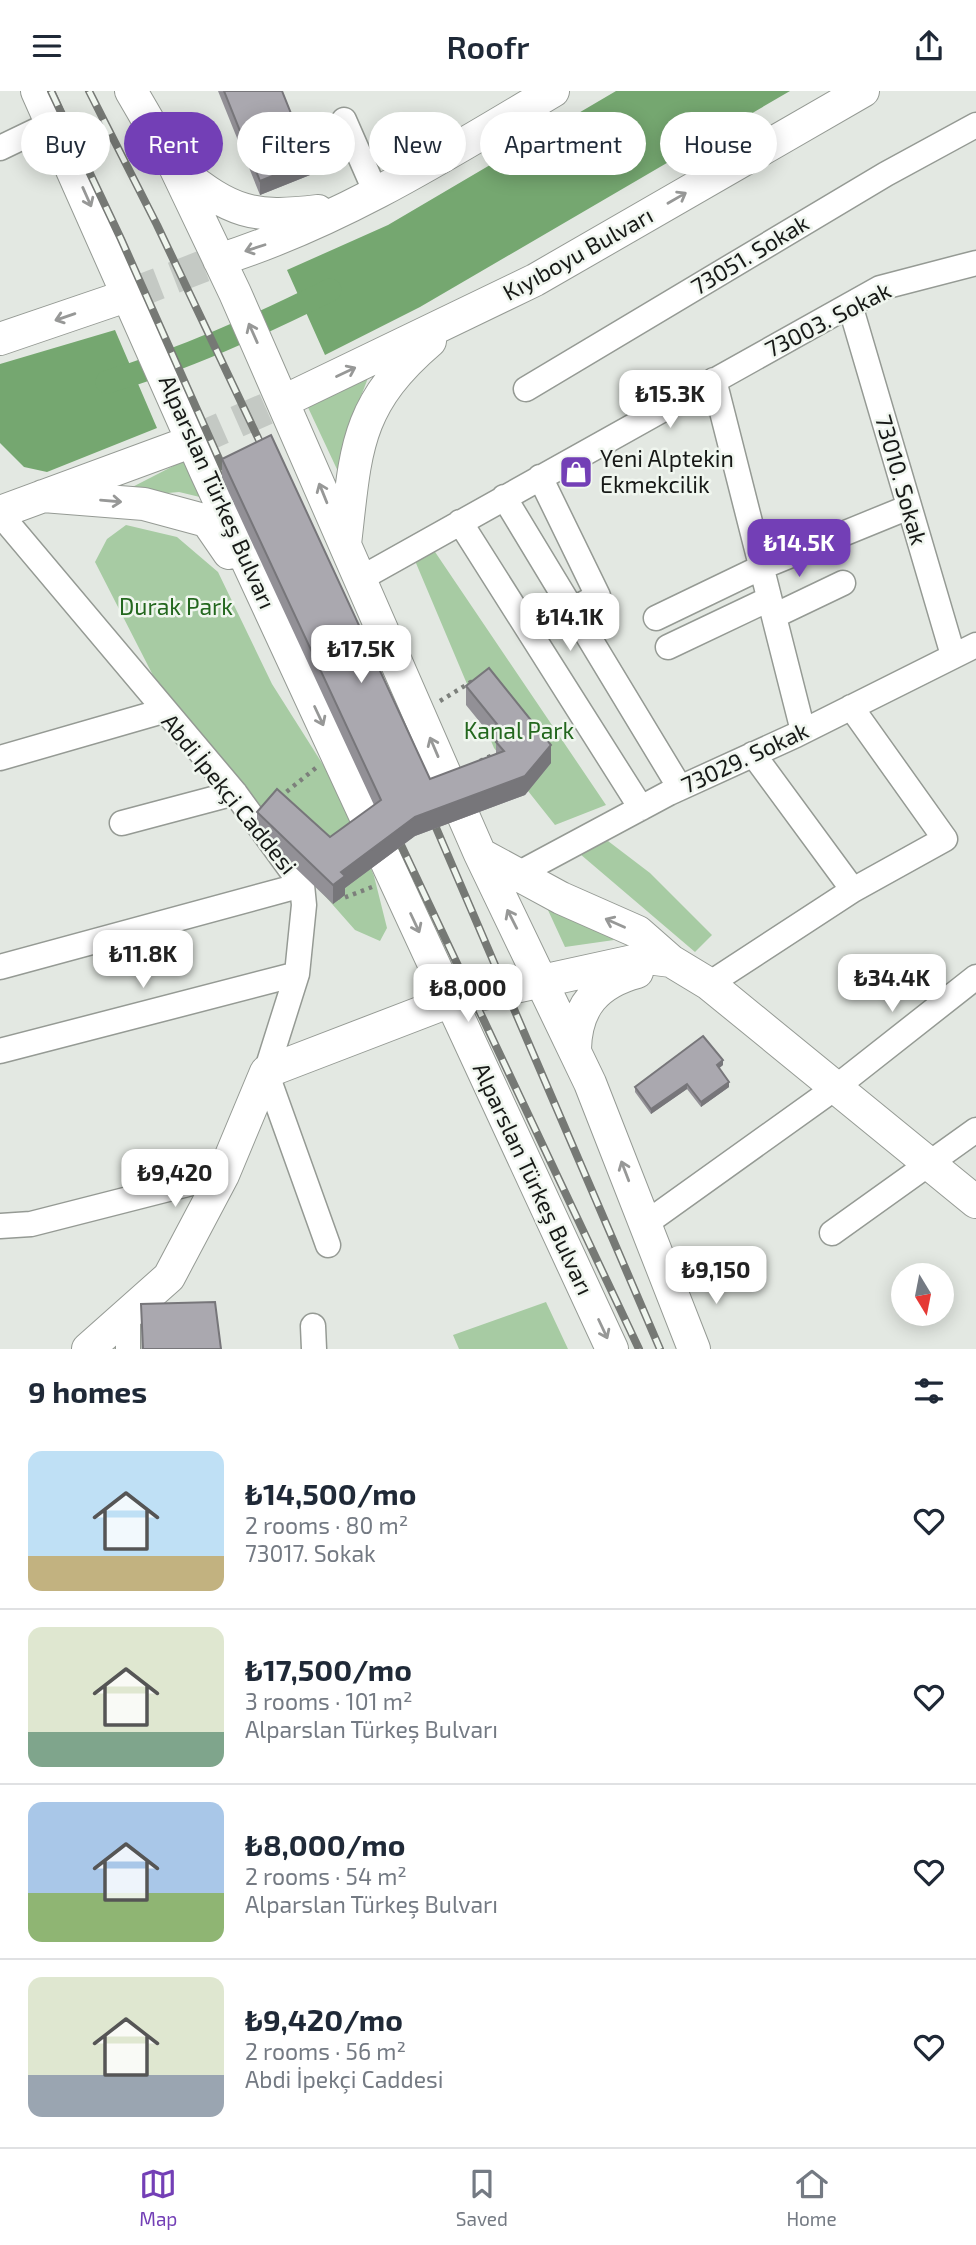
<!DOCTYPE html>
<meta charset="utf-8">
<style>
body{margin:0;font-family:"Exo 2",sans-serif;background:#f6f6f7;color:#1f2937;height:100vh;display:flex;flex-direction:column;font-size:26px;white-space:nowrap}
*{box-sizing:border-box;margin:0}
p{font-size:23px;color:#747a83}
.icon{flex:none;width:38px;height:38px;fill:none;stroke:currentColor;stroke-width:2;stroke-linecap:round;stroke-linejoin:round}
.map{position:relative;height:1258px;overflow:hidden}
.sheet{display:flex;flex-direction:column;background:#fff;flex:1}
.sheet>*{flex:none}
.hud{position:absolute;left:21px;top:21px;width:934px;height:63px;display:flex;gap:14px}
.needle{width:46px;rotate:170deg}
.controls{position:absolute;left:891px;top:1172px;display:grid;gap:14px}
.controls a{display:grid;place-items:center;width:63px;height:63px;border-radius:50%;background:#fff;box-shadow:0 4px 18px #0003;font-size:35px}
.price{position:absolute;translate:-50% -60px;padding:0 16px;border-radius:14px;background:#fff;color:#222;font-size:23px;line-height:46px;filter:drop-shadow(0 2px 4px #0008)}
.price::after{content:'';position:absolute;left:50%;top:42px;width:21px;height:16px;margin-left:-10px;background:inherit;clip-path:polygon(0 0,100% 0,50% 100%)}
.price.on{background:#733fb6;color:#fff}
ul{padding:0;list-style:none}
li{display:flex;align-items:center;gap:21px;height:175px;padding:0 28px}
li+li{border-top:2px solid #e0e1e3}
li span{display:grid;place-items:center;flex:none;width:196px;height:140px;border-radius:14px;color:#555}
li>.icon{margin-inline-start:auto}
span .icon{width:84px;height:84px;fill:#fffc;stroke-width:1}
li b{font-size:30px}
h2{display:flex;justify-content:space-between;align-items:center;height:84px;padding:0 28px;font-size:30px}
.pill{padding:0 24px;border-radius:32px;background:#fff;box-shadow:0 4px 18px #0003;font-size:24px;line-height:63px}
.pill.on{background:#733fb6;color:#fff}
header{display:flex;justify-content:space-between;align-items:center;height:91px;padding:0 28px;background:#fff;font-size:32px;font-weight:600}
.dock{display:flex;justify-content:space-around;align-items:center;height:98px;border-top:2px solid #e0e1e3;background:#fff;font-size:19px;color:#747a83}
.dock a{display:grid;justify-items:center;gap:4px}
.dock .on{color:#733fb6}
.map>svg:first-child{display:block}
.green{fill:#a7cba3}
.water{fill:#75a770}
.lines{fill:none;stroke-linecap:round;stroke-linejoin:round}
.canal{stroke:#75a770;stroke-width:23}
.major-tunnel{stroke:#c4c9c4;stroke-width:32;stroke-dasharray:32 16;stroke-linecap:butt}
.minor-casing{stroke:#959a94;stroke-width:27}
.major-casing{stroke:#959a94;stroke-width:34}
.path{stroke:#7c7f7b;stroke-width:4.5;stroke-dasharray:3.5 5;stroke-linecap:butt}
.minor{stroke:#fff;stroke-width:24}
.major{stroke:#fff;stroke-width:32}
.rail-casing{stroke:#767975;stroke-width:8}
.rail{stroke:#f0f6ef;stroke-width:5;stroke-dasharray:16;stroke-linecap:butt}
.wall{fill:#929096}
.shaded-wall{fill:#77767a}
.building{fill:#aaa8af;stroke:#77767a;stroke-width:2}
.oneway{stroke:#979897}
.labels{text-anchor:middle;stroke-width:5;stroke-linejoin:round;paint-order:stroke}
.street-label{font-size:23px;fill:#171917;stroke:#f0f6ef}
.poi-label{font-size:23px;fill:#171917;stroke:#f0f6ef;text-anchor:start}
.park-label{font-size:23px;fill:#23671e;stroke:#f0f6ef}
</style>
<header><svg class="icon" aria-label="menu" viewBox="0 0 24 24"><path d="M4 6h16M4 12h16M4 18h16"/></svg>Roofr<svg class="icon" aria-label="share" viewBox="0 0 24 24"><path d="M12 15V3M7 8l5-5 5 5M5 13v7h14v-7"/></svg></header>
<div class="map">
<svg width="976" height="1258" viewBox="0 0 976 1258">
<rect width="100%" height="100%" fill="#e3e8e2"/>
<path class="green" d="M368 287 351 331 342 389 305 310Z
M183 370 204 407 179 401 111 407Z
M126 434 177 446 218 481 272 593 339 699 374 785 387 837 380 850 355 839 184 645 95 471 107 448Z
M429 452 606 714 555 734 494 657 413 465Z
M608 750 650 782 712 844 695 861 573 757Z
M524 767 614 849 565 856Z
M546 1211 568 1258H459L453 1244Z"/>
<path class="water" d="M616 0H790L420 216 325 264 287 179 388 134Z
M115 239 157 337 47 381 24 376 0 352V273Z"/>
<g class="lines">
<path class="canal" d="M107 291C183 269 259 234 330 199"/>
<path class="major-tunnel" d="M129 204 219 169
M193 350 284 310"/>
<defs>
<path id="minor" d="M344 29 376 102
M0 57 52 32
M850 214 953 564
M714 289 803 640
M526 298 886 83 976 34
M540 386 598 505 572 519
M504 406 680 697
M0 423 235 702 302 794 304 814 297 883 266 981 328 1154
M460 431 641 717
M358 489 880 197 976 172
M774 525 843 492
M656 527 762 476 909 416
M668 556 769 508
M753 663 853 799
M0 667 163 620
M122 732 235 702
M516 784 669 702 796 644 976 554
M0 876 302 794
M709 893 853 799 945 748 851 616
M0 960 297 883
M645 1133 835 997 976 886
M0 1135 31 1133 223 1084
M832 1142 976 1039
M128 1222V1258
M313 1235 314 1258"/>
<path id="major" d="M37 0 206 381 612 1258
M131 0 174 74 235 202 480 763 590 992 694 1258
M180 80C231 121 253 128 318 120
M219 169C339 131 446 64 553 0
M0 248 129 204
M284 310 535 189 863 0
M43 405 144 413 207 430 229 462
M0 421 193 350
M345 453C356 360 354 315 430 250
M480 763 561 807 638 841 671 870 709 893 976 1111
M575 958C576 916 596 892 637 881
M88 1258 169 1186 223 1084 266 981 451 910 647 867 671 870"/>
</defs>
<use href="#minor" class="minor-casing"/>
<use href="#major" class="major-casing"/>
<path class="path" d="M440 610 471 591 473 595
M480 670 495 663 500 666
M280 706 317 676
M338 805 341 808 372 796"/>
<use href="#minor" class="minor"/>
<use href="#major" class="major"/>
<defs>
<path id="rail" d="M51 0 121 148 231 395
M89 0 157 134 268 368
M428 718 660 1258
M393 737 639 1258"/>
</defs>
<use href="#rail" class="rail-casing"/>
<use href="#rail" class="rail"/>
</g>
<path class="wall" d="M218 0H282L310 84 260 104Z
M222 368 430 688 496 663V651L466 614V595L551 672 525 704 415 745 345 797V804L333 813 257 740V721L330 746 374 714 222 387Z
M723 974 719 977 729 996 701 1016 687 998 651 1023 635 1001V996Z"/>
<path class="shaded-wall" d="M310 70V84L260 104V90Z
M551 654V672L525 704 415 745 345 797V804L333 813V794L341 781 415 726Z
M723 969V974L717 979V974Z
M729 991V996L701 1016V1011Z
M687 993V998L651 1023V1018Z"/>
<path class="building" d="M224 0H282L310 70 260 90Z
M271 344 430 688 504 660 496 651 505 643 466 595 489 577 551 654 525 685 415 726 341 781 345 785 333 794 257 721 277 698 330 746 381 709 222 368Z
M703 945 723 969 717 974 729 991 701 1011 687 993 651 1018 635 996Z
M215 1211 221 1258H143L141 1213Z"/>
<defs><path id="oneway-shaft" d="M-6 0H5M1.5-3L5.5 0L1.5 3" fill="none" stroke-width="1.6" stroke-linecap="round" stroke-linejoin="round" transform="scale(1.75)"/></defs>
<g class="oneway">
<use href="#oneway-shaft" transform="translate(87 106) rotate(66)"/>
<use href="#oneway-shaft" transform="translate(677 107) rotate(-30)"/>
<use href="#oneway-shaft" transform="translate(255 157) rotate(162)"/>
<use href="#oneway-shaft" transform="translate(65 226) rotate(161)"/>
<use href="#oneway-shaft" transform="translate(253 242) rotate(-114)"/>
<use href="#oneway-shaft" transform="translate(346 281) rotate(-25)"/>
<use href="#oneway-shaft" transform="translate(323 402) rotate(-112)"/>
<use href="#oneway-shaft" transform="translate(111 410) rotate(5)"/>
<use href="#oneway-shaft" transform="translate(319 625) rotate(65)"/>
<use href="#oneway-shaft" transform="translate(434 656) rotate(-113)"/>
<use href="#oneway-shaft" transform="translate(512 828) rotate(-117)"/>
<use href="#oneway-shaft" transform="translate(415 832) rotate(65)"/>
<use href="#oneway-shaft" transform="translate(615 832) rotate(-156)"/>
<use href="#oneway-shaft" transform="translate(625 1080) rotate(-111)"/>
<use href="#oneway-shaft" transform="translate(603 1238) rotate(65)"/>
</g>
<defs>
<symbol id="shop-square" viewBox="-11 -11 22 22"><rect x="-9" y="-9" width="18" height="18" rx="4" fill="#733fb6" stroke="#f0f6ef"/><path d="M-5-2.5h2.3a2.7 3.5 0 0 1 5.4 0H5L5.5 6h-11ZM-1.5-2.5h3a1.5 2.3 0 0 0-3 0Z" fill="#fff"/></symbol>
</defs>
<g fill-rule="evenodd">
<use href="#shop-square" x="557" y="362" width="38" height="38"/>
</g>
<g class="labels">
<g class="street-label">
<text transform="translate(578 163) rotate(-29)" y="8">Kıyıboyu Bulvarı</text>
<text transform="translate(750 164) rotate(-31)" y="8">73051. Sokak</text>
<text transform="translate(828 229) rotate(-27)" y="8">73003. Sokak</text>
<text transform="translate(901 389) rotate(74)" y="8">73010. Sokak</text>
<text transform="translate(217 401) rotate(66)" y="8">Alparslan Türkeş Bulvarı</text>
<text transform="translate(745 667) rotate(-25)" y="8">73029. Sokak</text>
<text transform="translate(229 703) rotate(51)" y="8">Abdi İpekçi Caddesi</text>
<text transform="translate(533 1088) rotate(65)" y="8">Alparslan Türkeş Bulvarı</text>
</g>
<g class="poi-label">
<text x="600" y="376">Yeni Alptekin<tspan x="600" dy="26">Ekmekcilik</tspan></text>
</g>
<g class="park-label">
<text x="176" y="524">Durak Park</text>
<text x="519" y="648">Kanal Park</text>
</g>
</g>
</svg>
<div class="controls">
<a><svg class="needle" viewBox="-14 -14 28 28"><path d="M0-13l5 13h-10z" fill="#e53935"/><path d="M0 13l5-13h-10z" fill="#747a83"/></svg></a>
</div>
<b class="price" style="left:670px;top:339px">₺15.3K</b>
<b class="price on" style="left:799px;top:488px">₺14.5K</b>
<b class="price" style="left:570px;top:562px">₺14.1K</b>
<b class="price" style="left:361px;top:594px">₺17.5K</b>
<b class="price" style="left:143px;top:899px">₺11.8K</b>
<b class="price" style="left:892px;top:923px">₺34.4K</b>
<b class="price" style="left:468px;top:933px">₺8,000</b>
<b class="price" style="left:175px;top:1118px">₺9,420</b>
<b class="price" style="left:716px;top:1215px">₺9,150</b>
<div class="hud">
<a class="pill">Buy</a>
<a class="pill on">Rent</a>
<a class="pill">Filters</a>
<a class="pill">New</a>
<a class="pill">Apartment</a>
<a class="pill">House</a>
</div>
</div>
<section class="sheet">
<h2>9 homes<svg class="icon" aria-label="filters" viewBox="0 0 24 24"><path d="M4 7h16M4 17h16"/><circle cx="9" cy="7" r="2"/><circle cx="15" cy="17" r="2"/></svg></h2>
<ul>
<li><span style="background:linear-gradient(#bfe0f5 75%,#c2b280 0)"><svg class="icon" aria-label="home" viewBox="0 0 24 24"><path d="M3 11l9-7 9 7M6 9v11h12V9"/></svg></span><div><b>₺14,500/mo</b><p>2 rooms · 80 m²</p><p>73017. Sokak</p></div><svg class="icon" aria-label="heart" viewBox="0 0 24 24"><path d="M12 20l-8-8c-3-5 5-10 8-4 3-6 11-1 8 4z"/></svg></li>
<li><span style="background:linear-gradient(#dfe7d0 75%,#7fa58c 0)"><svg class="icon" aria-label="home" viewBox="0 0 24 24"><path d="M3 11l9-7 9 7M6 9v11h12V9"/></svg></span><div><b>₺17,500/mo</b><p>3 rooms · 101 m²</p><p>Alparslan Türkeş Bulvarı</p></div><svg class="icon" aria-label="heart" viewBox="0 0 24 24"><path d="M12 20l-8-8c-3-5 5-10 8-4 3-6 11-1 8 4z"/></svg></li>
<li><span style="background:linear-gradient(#a9c7e8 65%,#8fb573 0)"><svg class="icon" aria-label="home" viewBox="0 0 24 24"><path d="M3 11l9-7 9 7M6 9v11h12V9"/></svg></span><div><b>₺8,000/mo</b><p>2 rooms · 54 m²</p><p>Alparslan Türkeş Bulvarı</p></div><svg class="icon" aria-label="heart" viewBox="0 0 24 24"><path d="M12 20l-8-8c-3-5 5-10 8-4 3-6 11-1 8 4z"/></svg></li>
<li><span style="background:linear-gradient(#dfe7d0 70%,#9aa5b1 0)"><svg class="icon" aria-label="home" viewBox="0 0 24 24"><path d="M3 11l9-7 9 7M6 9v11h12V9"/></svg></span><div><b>₺9,420/mo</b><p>2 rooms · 56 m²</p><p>Abdi İpekçi Caddesi</p></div><svg class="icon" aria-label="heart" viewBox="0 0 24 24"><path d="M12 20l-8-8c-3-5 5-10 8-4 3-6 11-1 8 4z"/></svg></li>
</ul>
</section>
<nav class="dock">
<a class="on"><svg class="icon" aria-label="map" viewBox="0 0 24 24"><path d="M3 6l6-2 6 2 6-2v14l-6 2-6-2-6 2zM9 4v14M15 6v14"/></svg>Map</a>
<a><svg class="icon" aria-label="saved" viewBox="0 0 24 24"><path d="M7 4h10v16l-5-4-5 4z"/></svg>Saved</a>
<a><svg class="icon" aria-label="home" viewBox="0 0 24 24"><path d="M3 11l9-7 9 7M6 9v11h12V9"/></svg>Home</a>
</nav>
